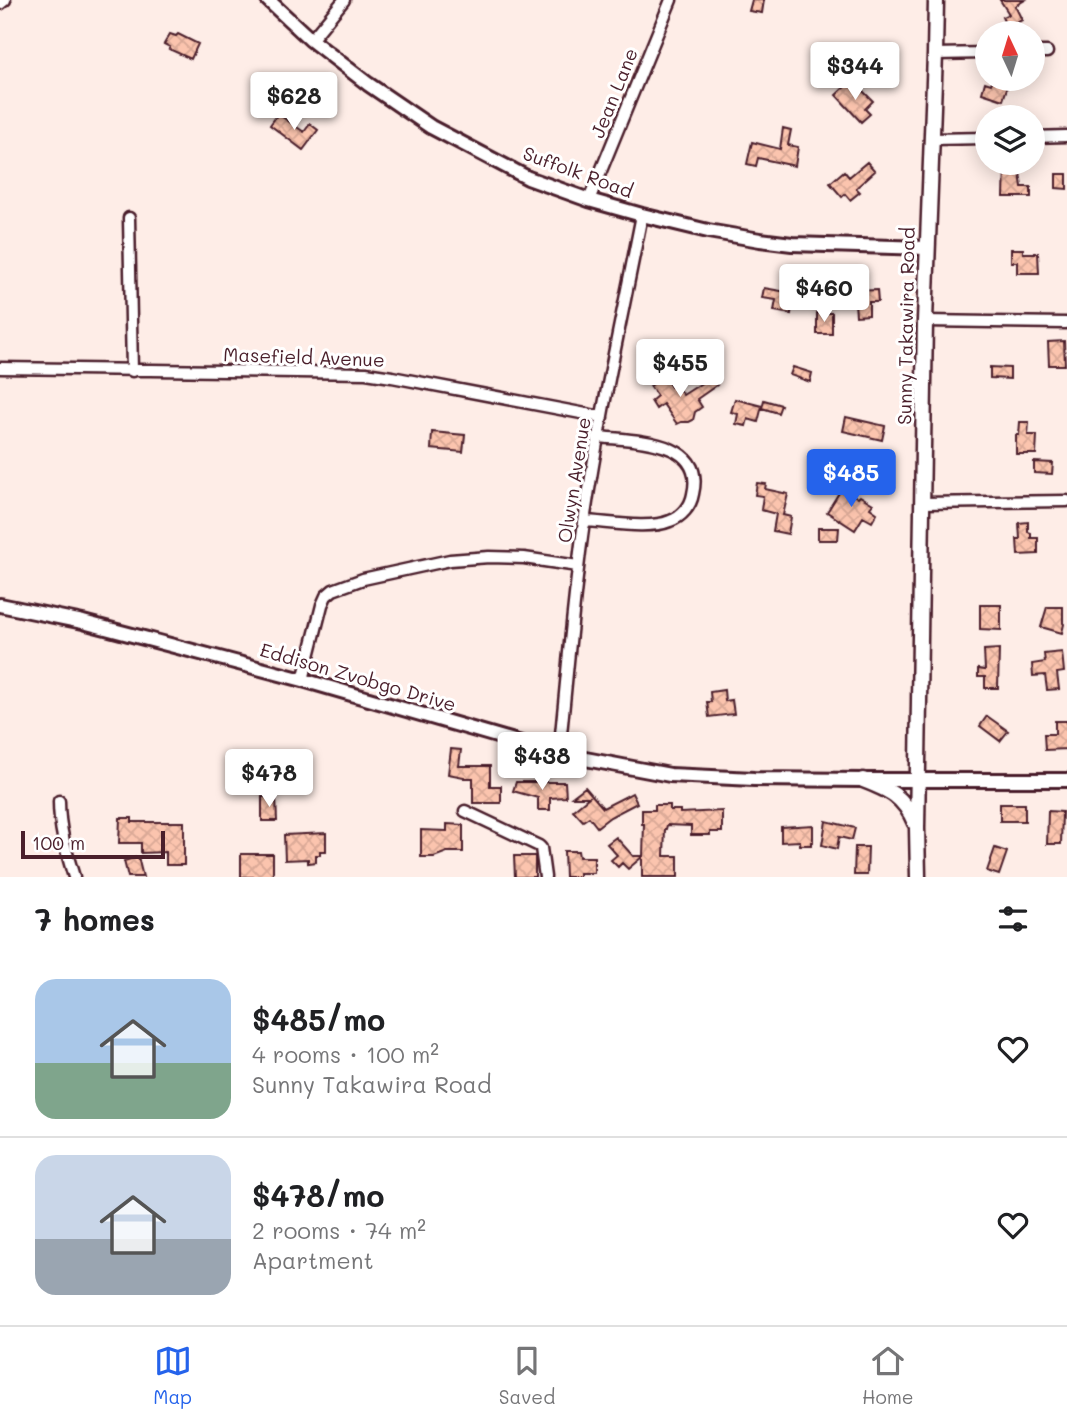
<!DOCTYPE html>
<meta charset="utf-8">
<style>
body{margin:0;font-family:Mali,sans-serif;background:#f2f2f2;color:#202124;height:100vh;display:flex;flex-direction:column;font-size:26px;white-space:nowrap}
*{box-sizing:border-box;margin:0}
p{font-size:23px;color:#757577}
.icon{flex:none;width:38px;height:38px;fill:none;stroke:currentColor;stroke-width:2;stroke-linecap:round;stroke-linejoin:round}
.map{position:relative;height:877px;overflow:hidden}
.panel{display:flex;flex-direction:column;background:#fff;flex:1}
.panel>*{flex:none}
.needle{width:46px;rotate:356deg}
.tools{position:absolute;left:975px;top:21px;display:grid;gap:14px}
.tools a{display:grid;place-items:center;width:70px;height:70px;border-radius:50%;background:#fff;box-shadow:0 4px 18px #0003;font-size:35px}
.scale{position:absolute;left:21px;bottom:18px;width:144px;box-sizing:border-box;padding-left:7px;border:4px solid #4a1f2b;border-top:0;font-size:19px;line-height:24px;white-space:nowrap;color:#4a1f2b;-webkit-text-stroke:5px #fff;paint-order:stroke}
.price{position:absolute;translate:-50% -60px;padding:0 16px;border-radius:7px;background:#fff;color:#222;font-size:23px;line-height:46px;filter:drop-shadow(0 2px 4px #0008)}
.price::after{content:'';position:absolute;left:50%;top:42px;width:21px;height:16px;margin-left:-10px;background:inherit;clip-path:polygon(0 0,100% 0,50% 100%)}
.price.current{background:#2563eb;color:#fff}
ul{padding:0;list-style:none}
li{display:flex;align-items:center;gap:21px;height:175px;padding:0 35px}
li+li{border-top:2px solid #e0e0e0}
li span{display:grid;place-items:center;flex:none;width:196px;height:140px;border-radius:21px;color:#555}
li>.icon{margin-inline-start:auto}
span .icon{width:84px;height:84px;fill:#fffc;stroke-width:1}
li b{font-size:30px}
h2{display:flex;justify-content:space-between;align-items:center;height:84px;padding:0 35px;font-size:30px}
.menu{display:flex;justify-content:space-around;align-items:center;height:98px;border-top:2px solid #e0e0e0;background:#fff;font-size:19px;color:#757577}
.menu a{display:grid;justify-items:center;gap:4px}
.menu .current{color:#2563eb}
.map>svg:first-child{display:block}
.building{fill:url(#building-cross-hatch);stroke:#4a1f2b;stroke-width:2}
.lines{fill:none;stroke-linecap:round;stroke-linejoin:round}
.minor-casing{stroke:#4a1f2b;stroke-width:15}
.tertiary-casing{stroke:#4a1f2b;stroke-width:18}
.secondary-casing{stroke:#4a1f2b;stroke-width:19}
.minor{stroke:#fff;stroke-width:10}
.tertiary{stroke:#fff;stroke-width:12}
.secondary{stroke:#fff;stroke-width:14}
.labels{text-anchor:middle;stroke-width:6;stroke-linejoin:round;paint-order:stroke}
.street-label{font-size:19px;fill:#4a1f2b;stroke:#fff}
</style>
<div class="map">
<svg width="1067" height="877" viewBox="0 0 1067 877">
<defs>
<pattern id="building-cross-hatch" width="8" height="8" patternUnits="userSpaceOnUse" patternTransform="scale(1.75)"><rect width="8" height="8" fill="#fbc4ae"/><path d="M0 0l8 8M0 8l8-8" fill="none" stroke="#d9a896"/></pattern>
</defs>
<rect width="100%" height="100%" fill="#feede7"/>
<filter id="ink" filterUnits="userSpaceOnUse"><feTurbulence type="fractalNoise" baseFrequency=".0143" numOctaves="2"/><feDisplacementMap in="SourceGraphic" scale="14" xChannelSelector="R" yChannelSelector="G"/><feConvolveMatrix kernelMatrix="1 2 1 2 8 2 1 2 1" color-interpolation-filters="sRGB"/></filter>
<g filter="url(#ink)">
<path class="building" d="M752 0H764L762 13 749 11Z
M1000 0H1025L1015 6 1022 20 1007 28 1002 17 1009 14Z
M170 34 176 36 178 34 198 44 191 59 169 49 170 47 164 44Z
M835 50 836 63 821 64 820 51Z
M993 79H1010L1003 100 982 93 985 82 991 84Z
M849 83 858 93 862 90 873 101 865 109 870 114 861 122 836 95Z
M278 114 304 132 310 124 318 130 303 150 270 125Z
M783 128 791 130 788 145 798 147 795 166 758 158 756 166 747 164 752 142 780 149Z
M867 162 875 171 856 188 860 192 850 200 845 194 842 197 830 183 844 171 849 177Z
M1005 165H1019L1022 187H1031V197H1004Z
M1056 174H1067V189L1056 188Z
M1011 249H1023V253H1038L1039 273H1017V262H1011Z
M764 288 787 292 785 304 792 306 791 314 774 311 776 300 762 298Z
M877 290 878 302H869V315L856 316 855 303H845V294H855V291Z
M817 313H832V334H817Z
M1064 341 1065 365H1049L1048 342Z
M793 367 812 373 810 382 790 375Z
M990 367 1010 368V379L990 378Z
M664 377 671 387 675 384 683 395 711 377 717 385 697 399 702 407 695 412 693 420 689 422H681L677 424 663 404 656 409 651 401 657 396 650 386Z
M735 399 762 406 758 422 748 419 746 426 736 424 738 414 731 412Z
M764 400 781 405 778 413 762 408Z
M846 417 885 426 882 440 843 431Z
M1020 422H1029L1028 435H1037L1036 454H1016V435H1019Z
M432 432 465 435 463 452 431 449Z
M1034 462 1053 463 1052 474 1034 473Z
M757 483 766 484 765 489 788 494 783 515 791 517 788 534 773 531 776 514 761 510 763 496 755 495Z
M842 488 858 498 860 496 873 504 870 508 877 513 872 522 863 517 855 530 827 512Z
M1028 522V532L1031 533V538H1038V554L1018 555 1017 539H1020L1019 523Z
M818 528H839L838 540H818Z
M980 605H1001V630L980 629Z
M1047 607H1063V623L1064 624 1062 633 1041 627Z
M999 649 998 688H985V677H978V669L985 670 984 650Z
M1062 652 1064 672 1057 673 1059 689 1047 690 1045 675 1033 676 1032 664 1045 662 1044 654Z
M724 690 725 701 732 700 734 714 709 717 707 702H711L710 692Z
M987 716 1008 731 1000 741 980 726Z
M1055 721H1067V749L1045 750 1044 734H1055Z
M451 749 461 750 459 766H490V786H501V803H473V778H464V777L448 774Z
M517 761 537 767 535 774 514 768Z
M516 782H565L566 797 550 798V810H538V798L513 791Z
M585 787 603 808 632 793 637 803 610 817 597 827 589 817 583 821 573 810 589 797H572Z
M262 797H276L277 821H262Z
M1000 804H1025V821H1000Z
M655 805H670V810H680V813L722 811V832H710V835H691V826L667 825 666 829H665L664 856H678V877H642V857L628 869 622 863 618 867 611 860 617 855 607 844 616 837 633 856H643L644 824H642V810H655Z
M1048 811 1062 812 1061 844H1047Z
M120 818H132V822H184V865H166V852L141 853V843H119Z
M826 821 855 828 852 840 839 837 837 849 822 845Z
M447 824 463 825V852H447L434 857H421V830L447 831Z
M813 825V842H811V845H800V841L781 842V827Z
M326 833V851H320V855H316V862L308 863V859L285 860 284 835Z
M855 847H868L867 875H854Z
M995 848 1007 852 999 875 987 871Z
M564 851H578L579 857H594V873H579V877H565Z
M241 854H273V877H241Z
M514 856H535V877H515Z
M138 857 143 877H128L124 861Z"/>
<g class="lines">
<defs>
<path id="minor" d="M0 4 5 0
M311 40 344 0
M1032 52H1047
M935 54 987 53
M1032 137 1067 136
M932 139 987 138
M589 200 671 0
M129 218 132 371
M925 321 1066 323
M0 368 366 373 392 377 602 417
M922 503 1067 501
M584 521C608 522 649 530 670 521 682 517 691 506 693 494 706 439 634 441 599 437
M303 680 322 605 326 596 333 590 363 579 450 560 489 557 524 558 578 566
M559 754C567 677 573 599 584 522 599 419 622 317 642 215
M59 801C59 828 66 851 74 877
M465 811 539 846 541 848 545 877"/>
<path id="tertiary" d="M268 0 311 40 368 84 431 127 528 178 589 200 642 215 708 231 760 240 792 244 927 248
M0 605 83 622 303 680 559 754 670 775 754 779 863 780H1067"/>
<path id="secondary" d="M863 780C889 790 904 796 915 823
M918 877 917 828 925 321 935 54 936 0"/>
</defs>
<use href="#minor" class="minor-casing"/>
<use href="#tertiary" class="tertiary-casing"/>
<use href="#secondary" class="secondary-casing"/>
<use href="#minor" class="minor"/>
<use href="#tertiary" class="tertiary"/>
<use href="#secondary" class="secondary"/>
</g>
</g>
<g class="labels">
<g class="street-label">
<text transform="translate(614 93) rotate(-68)" y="7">Jean Lane</text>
<text transform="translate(578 172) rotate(20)" y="7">Suffolk Road</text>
<text transform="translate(906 326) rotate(-89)" y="7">Sunny Takawira Road</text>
<text transform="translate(304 357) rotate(2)" y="7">Masefield Avenue</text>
<text transform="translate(574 480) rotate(-81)" y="7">Olwyn Avenue</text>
<text transform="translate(358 677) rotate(16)" y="7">Eddison Zvobgo Drive</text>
</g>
</g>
</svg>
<div class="tools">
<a><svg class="needle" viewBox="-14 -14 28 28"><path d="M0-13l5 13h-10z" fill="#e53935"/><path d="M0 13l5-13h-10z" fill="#757577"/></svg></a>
<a><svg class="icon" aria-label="layers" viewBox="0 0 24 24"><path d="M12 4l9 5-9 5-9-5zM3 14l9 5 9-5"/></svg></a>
</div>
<div class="scale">100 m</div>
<b class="price" style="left:855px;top:102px">$344</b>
<b class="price" style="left:294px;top:132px">$628</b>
<b class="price" style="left:824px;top:324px">$460</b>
<b class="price" style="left:680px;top:399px">$455</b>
<b class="price current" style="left:851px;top:509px">$485</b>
<b class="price" style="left:542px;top:792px">$438</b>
<b class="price" style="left:269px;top:809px">$478</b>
</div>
<section class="panel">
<h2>7 homes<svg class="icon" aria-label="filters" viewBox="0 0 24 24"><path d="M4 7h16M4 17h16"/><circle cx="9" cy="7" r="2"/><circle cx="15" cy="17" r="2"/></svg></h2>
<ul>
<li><span style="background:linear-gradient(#a9c7e8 60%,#7fa58c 0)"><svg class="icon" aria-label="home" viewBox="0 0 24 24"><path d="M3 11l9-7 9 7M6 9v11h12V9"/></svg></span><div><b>$485/mo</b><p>4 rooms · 100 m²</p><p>Sunny Takawira Road</p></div><svg class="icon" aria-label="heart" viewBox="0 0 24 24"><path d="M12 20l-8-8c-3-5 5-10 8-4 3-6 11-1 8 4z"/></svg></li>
<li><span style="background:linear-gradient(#c9d6e8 60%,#9aa5b1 0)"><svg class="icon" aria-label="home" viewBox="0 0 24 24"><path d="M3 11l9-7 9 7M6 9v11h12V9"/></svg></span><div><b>$478/mo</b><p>2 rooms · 74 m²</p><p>Apartment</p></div><svg class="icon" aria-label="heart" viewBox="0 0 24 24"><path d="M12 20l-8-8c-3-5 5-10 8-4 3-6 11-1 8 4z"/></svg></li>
</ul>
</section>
<nav class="menu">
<a class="current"><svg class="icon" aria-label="map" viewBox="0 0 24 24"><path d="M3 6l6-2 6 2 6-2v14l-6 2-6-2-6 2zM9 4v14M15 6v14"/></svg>Map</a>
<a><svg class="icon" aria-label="saved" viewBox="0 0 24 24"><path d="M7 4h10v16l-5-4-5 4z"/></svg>Saved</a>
<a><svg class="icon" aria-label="home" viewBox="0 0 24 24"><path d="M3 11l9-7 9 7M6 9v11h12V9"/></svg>Home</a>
</nav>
